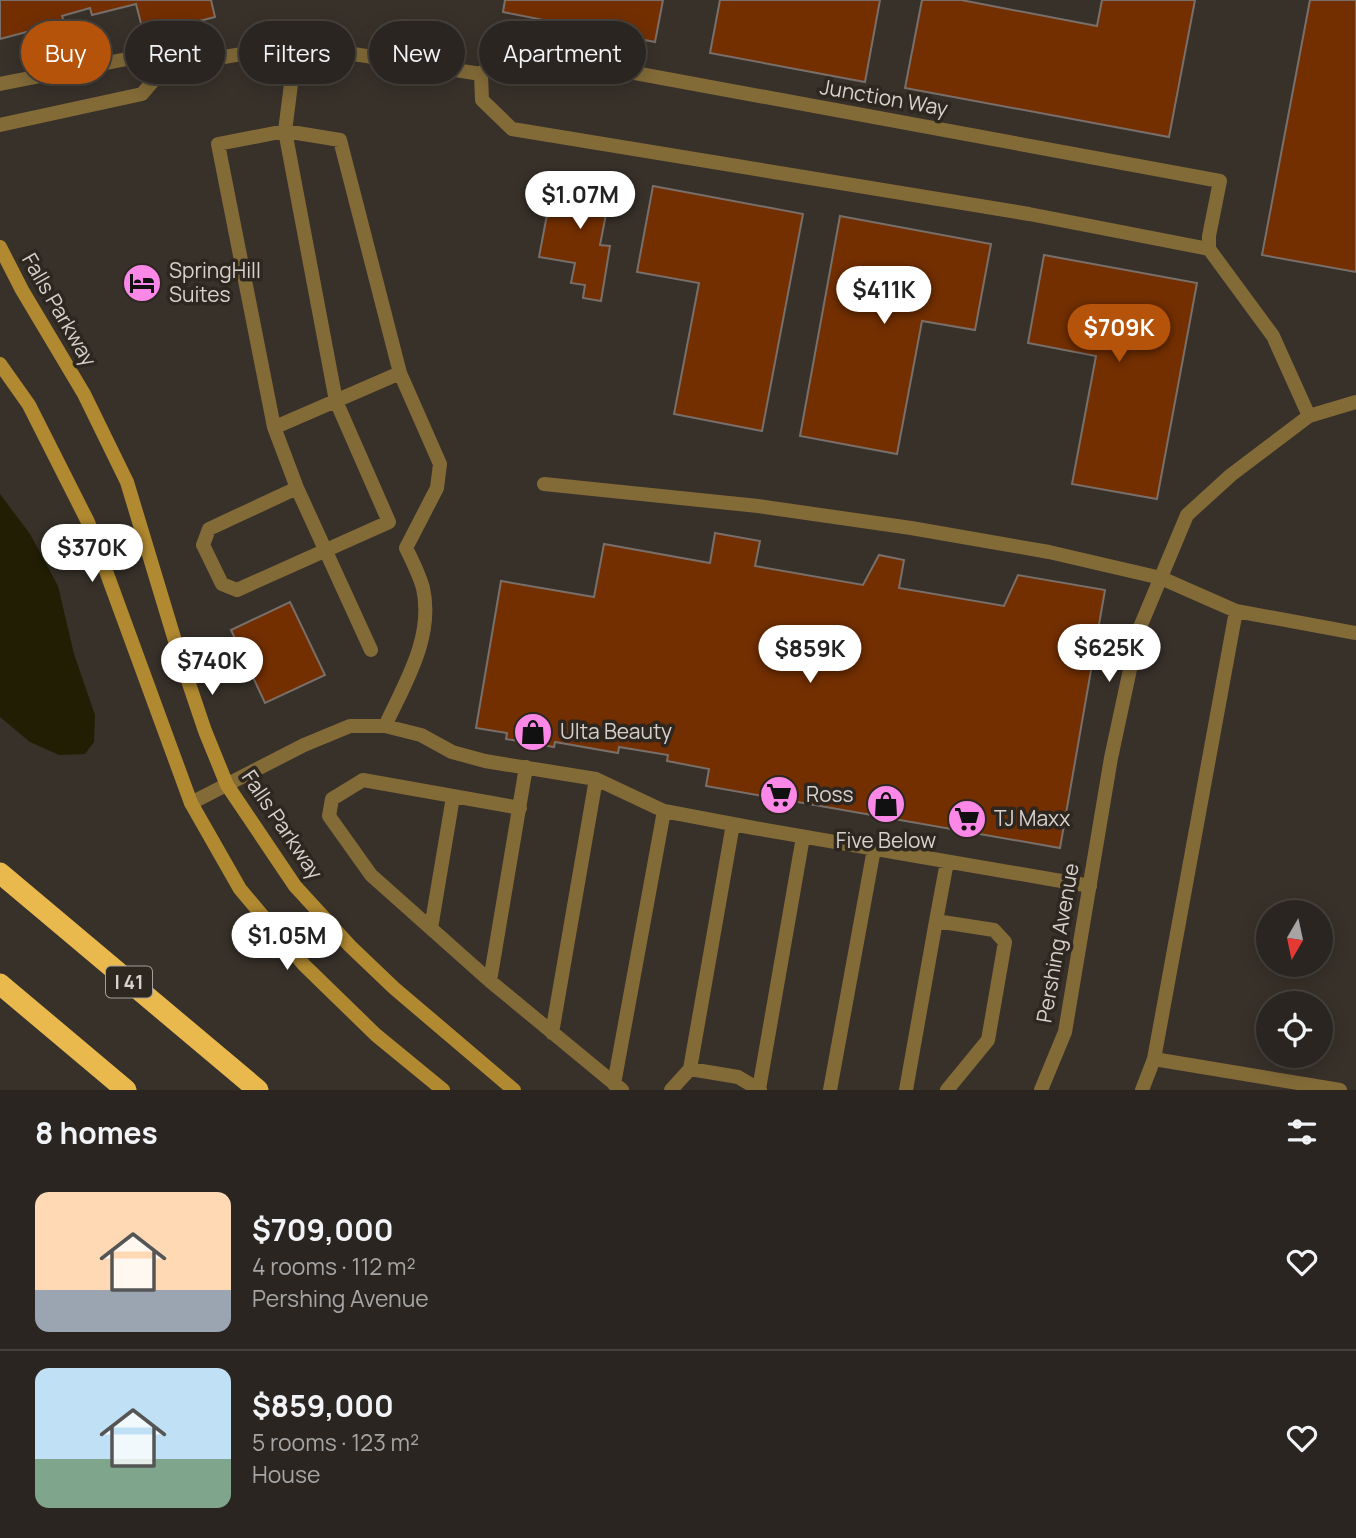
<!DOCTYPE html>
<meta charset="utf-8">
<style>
body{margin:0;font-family:Manrope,sans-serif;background:#322d29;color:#f1f3f6;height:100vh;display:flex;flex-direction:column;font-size:26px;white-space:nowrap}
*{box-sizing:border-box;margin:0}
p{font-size:23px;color:#a5a5a5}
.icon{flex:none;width:38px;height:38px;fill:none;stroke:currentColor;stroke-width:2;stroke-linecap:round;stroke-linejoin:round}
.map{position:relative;height:1090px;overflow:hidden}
.details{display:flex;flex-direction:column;background:#2a2520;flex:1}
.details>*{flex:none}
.top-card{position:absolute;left:21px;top:21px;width:700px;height:63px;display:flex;gap:14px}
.needle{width:46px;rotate:189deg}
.buttons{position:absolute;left:1256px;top:900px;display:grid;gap:14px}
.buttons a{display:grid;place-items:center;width:77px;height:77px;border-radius:50%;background:#2a2520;box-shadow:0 4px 18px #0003,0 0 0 2px #46423e;font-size:35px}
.price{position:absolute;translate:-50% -60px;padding:0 16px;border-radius:24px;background:#fff;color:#222;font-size:23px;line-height:46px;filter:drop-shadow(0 2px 4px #0008)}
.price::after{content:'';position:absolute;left:50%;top:42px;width:21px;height:16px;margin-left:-10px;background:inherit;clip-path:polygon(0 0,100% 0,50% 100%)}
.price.selected{background:#b45309;color:#fff}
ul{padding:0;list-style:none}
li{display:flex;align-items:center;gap:21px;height:175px;padding:0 35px}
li+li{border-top:2px solid #46423e}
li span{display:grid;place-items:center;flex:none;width:196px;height:140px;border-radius:14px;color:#555}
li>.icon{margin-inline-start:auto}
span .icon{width:84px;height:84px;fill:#fffc;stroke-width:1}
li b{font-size:30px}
h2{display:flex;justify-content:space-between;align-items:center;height:84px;padding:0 35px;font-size:30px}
.tag{padding:0 24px;border-radius:32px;background:#2a2520;box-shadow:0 4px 18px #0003,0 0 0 2px #46423e;font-size:24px;line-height:63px}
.tag.selected{background:#b45309;color:#fff}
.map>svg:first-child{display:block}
.water{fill:#211e03}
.building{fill:#732f00;stroke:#796f6a;stroke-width:2}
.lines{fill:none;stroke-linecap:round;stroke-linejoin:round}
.lane{stroke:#836b38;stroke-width:14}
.street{stroke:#836b38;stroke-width:14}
.secondary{stroke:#b18930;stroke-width:14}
.highway{stroke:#eab94e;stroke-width:21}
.labels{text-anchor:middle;stroke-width:7;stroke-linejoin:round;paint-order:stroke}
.shield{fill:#2d2720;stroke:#a39e99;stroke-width:2}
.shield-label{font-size:19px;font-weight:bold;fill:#d6d1cd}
.street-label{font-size:21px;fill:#d6d1cd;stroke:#2d2720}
.poi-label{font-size:21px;fill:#d6d1cd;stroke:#2d2720;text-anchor:start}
</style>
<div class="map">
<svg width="1356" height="1090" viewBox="0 0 1356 1090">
<rect width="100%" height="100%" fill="#38312a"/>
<path class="water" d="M0 494 30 534 58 586 74 654 95 715 94 742 85 754 59 755 30 742 0 717Z"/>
<path class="building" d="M0 0H211L215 17 144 35 136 4 92 15 90 8 62 16 64 22 0 39Z
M505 0H663L655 42 503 12Z
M720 0H880L865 82 710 53Z
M922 0H961L1097 26 1102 0H1195L1169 137 905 88Z
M1310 0H1356V272L1262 255Z
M568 176 617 185 611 215 606 214 600 245 610 246 601 301 583 298 585 285 571 283 575 263 539 257 552 188 566 190Z
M653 186 803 214 762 431 674 414 699 283 637 272Z
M840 216 991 244 975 330 922 321 897 454 800 436Z
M1044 255 1197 283 1157 499 1072 484 1096 356 1028 343Z
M715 533 760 541 755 566 863 585 879 555 904 560 899 588 1004 606 1018 575 1105 590 1060 848 706 786 709 769 667 761 668 755 619 747 618 753 555 742 554 747 506 739 507 733 476 728 501 581 594 597 604 544 710 563Z
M290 602 325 675 265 703 231 630Z"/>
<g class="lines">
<path class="lane" d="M296 45 285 131 336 401 389 522 237 590 222 584 203 545 209 529 297 488 274 427 280 425 400 373 440 464 437 488 406 548C412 560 419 574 423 588 434 637 405 683 385 726
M0 84 132 58 165 67 296 45 481 74
M0 125 142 94 165 67
M1209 249 1029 214 512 129 482 100 481 74 501 54 521 52 1220 181 1209 236V249L1273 336 1309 416
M274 427 218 144 285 131 340 140 400 373
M544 484 758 506 911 528 1049 552 1161 578 1236 611 1356 633
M297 488 371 650
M191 803 304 745 350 726H385L421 735 452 752 485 761 596 779 664 811 754 828 1090 886
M520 808 363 780 332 799 329 816 371 875 490 981 526 767
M431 928 453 797
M490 981 622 1090
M552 1033 596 779
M1154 1059 1340 1090
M690 1069 733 824
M614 1084 664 811
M759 1089 803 837
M671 1090 690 1069 738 1077 760 1090
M830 1090 874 849
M906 1090 936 921
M947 1090 988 1040 1005 942 994 930 936 921 947 862
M1142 1090 1154 1059 1236 611"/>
<path class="street" d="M1041 1090 1065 1032 1111 758 1138 632 1187 515 1231 475 1309 416 1356 402"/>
<path class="secondary" d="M0 247 22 290 84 394 127 482 179 654 205 731 227 785 295 886 350 946 394 988 514 1090
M0 364 29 405 88 522 191 803 240 889 304 965 376 1035 443 1090"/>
<path class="highway" d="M0 873 258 1090
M0 984 126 1090"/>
</g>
<defs>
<symbol id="hotel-disc" viewBox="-11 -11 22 22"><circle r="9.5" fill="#fb87e6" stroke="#2d2720"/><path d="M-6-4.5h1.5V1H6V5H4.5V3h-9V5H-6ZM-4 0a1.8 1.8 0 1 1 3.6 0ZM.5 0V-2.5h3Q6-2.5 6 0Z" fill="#111"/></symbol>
<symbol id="shop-disc" viewBox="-11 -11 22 22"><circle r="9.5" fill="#fb87e6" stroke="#2d2720"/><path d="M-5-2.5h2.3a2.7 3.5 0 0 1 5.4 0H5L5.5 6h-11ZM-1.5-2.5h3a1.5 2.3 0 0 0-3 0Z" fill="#111"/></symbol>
<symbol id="supermarket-disc" viewBox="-11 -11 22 22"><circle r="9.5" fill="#fb87e6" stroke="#2d2720"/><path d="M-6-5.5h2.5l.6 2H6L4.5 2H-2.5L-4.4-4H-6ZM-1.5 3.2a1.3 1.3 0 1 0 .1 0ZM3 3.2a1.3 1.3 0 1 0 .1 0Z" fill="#111"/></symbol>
</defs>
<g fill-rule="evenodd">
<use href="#hotel-disc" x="120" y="261" width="44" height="44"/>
<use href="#shop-disc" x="511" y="710" width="44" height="44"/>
<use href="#supermarket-disc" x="757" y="773" width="44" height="44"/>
<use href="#shop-disc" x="864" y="782" width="44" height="44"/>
<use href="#supermarket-disc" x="945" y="797" width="44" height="44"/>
</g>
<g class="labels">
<rect class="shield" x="106" y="966.5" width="46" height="31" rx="5"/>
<g class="shield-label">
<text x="129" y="989">I 41</text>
</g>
<g class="street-label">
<text transform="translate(884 98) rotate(10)" y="7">Junction Way</text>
<text transform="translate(59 310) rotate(60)" y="7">Falls Parkway</text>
<text transform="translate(282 825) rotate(56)" y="7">Falls Parkway</text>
<text transform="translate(1058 943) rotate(-80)" y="7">Pershing Avenue</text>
</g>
<g class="poi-label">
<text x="169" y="278">SpringHill<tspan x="169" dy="24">Suites</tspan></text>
<text x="560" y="739">Ulta Beauty</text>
<text x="806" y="802">Ross</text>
<text x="994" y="826">TJ Maxx</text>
<text x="886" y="848" text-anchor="middle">Five Below</text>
</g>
</g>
</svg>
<div class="buttons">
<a><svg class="needle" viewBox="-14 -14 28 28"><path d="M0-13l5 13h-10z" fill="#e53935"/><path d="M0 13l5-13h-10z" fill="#a5a5a5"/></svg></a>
<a><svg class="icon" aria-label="locate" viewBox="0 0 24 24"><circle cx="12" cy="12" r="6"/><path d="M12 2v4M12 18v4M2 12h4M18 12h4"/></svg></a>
</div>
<b class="price" style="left:580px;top:231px">$1.07M</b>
<b class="price" style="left:884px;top:326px">$411K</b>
<b class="price selected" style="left:1119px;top:364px">$709K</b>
<b class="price" style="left:92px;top:584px">$370K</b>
<b class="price" style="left:1109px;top:684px">$625K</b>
<b class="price" style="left:810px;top:685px">$859K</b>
<b class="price" style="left:212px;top:697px">$740K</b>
<b class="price" style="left:287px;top:972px">$1.05M</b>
<div class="top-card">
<a class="tag selected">Buy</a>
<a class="tag">Rent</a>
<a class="tag">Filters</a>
<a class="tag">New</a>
<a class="tag">Apartment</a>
</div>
</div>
<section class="details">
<h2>8 homes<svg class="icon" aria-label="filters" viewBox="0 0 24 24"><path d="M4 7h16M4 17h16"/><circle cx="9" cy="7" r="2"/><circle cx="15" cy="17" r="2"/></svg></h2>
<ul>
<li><span style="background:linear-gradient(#ffd9b3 70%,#9aa5b1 0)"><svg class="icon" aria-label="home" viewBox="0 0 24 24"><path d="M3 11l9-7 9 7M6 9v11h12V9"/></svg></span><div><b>$709,000</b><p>4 rooms · 112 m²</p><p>Pershing Avenue</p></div><svg class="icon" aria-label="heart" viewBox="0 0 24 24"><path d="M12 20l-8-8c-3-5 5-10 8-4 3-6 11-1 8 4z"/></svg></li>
<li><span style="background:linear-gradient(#bfe0f5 65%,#7fa58c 0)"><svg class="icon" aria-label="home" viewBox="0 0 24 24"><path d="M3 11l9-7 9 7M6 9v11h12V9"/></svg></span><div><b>$859,000</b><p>5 rooms · 123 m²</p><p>House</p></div><svg class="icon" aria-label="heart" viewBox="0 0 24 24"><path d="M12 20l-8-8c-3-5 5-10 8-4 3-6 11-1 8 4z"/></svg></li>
</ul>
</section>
